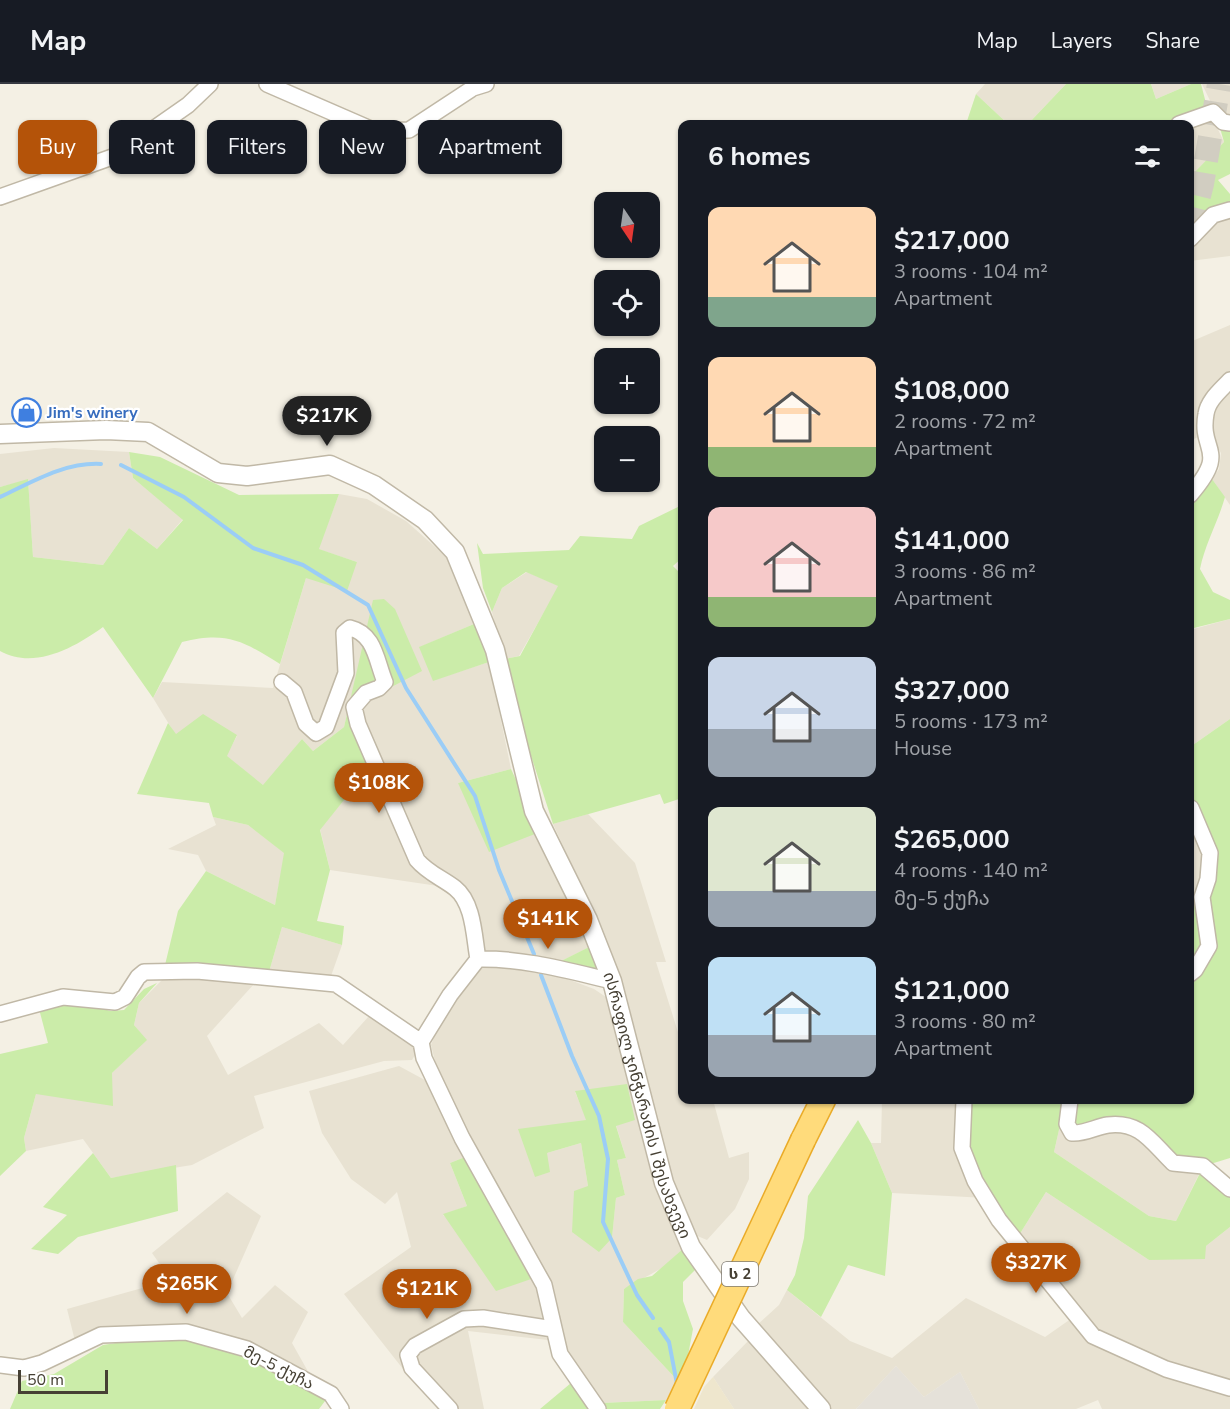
<!DOCTYPE html>
<meta charset="utf-8">
<style>
body{margin:0;font-family:"Nunito Sans","Noto Sans Georgian",sans-serif;background:#242831;color:#f1f3f6;height:100vh;display:flex;flex-direction:column;font-size:22px;white-space:nowrap}
*{box-sizing:border-box;margin:0}
p{font-size:20px;color:#9ea1a6}
.icon{flex:none;width:33px;height:33px;fill:none;stroke:currentColor;stroke-width:2;stroke-linecap:round;stroke-linejoin:round}
.map{position:relative;flex:1;overflow:hidden}
.panel{position:absolute;left:678px;top:36px;width:516px;height:984px;display:flex;flex-direction:column;background:#171b24;border-radius:12px;box-shadow:0 2px 4px #0004}
.panel>*{flex:none}
.hud{position:absolute;left:18px;top:36px;width:570px;height:54px;display:flex;gap:12px}
.needle{width:39px;rotate:167deg}
.controls{position:absolute;left:594px;top:108px;display:grid;gap:12px}
.controls a{display:grid;place-items:center;width:66px;height:66px;border-radius:12px;background:#171b24;box-shadow:0 2px 4px #0004;font-size:30px}
.scale{position:absolute;left:18px;bottom:15px;width:90px;box-sizing:border-box;padding-left:6px;border:3px solid #464034;border-top:0;font-size:16px;line-height:21px;white-space:nowrap;color:#464034;-webkit-text-stroke:4px #fff;paint-order:stroke}
.price{position:absolute;translate:-50% -51px;padding:0 14px;border-radius:21px;background:#b45309;color:#fff;font-size:20px;line-height:39px;filter:drop-shadow(0 2px 3px #0008)}
.price::after{content:'';position:absolute;left:50%;top:36px;width:18px;height:14px;margin-left:-9px;background:inherit;clip-path:polygon(0 0,100% 0,50% 100%)}
.price.selected{background:#222;color:#fff}
ul{padding:0;list-style:none}
li{display:flex;align-items:center;gap:18px;height:150px;padding:0 30px}
li span{display:grid;place-items:center;flex:none;width:168px;height:120px;border-radius:12px;color:#555}
li>.icon{margin-inline-start:auto}
span .icon{width:72px;height:72px;fill:#fffc;stroke-width:1}
li b{font-size:26px}
h2{display:flex;justify-content:space-between;align-items:center;height:72px;padding:0 30px;font-size:26px}
.tag{padding:0 21px;border-radius:12px;background:#171b24;box-shadow:0 2px 4px #0004;font-size:21px;line-height:54px}
.tag.selected{background:#b45309;color:#fff}
header{display:flex;align-items:center;gap:36px;box-sizing:border-box;height:84px;padding:0 30px;background:#171b24;border-bottom:2px solid #363941}
header strong{font-size:28px}
nav{display:flex;gap:33px;margin-inline-start:auto;font-size:21px}
.map>svg:first-child{display:block}
.residential{fill:#e8e2d2;fill-rule:evenodd}
.industrial{fill:#e5e1d9}
.education{fill:#eee6cd}
.green{fill:#cbeca9;fill-rule:evenodd}
.lines{fill:none;stroke-linecap:round;stroke-linejoin:round}
.stream{stroke:#9bcdf6;stroke-width:4}
.trunk-tunnel{stroke:#d1cdc1;stroke-width:24;stroke-dasharray:24 12;stroke-linecap:butt}
.minor-casing{stroke:#c0b8a6;stroke-width:18}
.tertiary-casing{stroke:#c0b8a6;stroke-width:21}
.trunk-casing{stroke:#eaab28;stroke-width:27}
.minor{stroke:#fff;stroke-width:15}
.tertiary{stroke:#fff;stroke-width:18}
.trunk{stroke:#ffdb7b;stroke-width:24}
.trunk-bridge-casing{stroke:#eaab28;stroke-width:27;stroke-linecap:butt}
.trunk-bridge{stroke:#ffdb7b;stroke-width:24}
.labels{text-anchor:middle;stroke-width:4.5;stroke-linejoin:round;paint-order:stroke}
.shield{fill:#fff;stroke:#7e7971;stroke-width:1.5}
.shield-label{font-size:15px;font-weight:bold;fill:#464034}
.shop-label{font-size:16px;font-weight:bold;fill:#366cbe;stroke:#fff;text-anchor:start}
.street-label{font-size:16px;fill:#464034;stroke:#fff}
</style>
<header>
<strong>Map</strong>
<nav><a>Map</a><a>Layers</a><a>Share</a></nav>
</header>
<div class="map">
<svg width="1230" height="1325" viewBox="0 0 1230 1325">
<rect width="100%" height="100%" fill="#f4f0e4"/>
<path class="residential" d="M985 0H1066L1028 40H1008L976 10Z
M1151 0H1191L1156 15Z
M1202 0H1230V36L1215 27Z
M1212 33 1224 58 1190 94V40Z
M1230 126V172L1190 177V155Z
M1230 241V421L1212 395 1219 385 1221 369 1208 348 1190 357V258Z
M54 364 129 368 133 394 183 435 157 465 129 444 103 481 33 473 28 396 0 403V370Z
M339 410 367 415 406 437 451 477 474 540 420 563 434 596 489 578 511 685 458 699 540 748 593 861 557 879 474 869 459 816 438 802 330 786 320 745 372 681 351 639 364 561 344 643 313 667 302 655 264 702 226 672 237 652 175 650 153 614 162 598 273 604 306 494 357 478 318 465Z
M527 488 559 502 519 572 504 575 492 528 502 504Z
M1230 535V635L1190 663V546Z
M588 730 635 779 666 878H656L682 961V1016H713L729 1074 749 1068V1095L735 1125 707 1156 695 1151 671 1098 599 840 553 740Z
M213 733 248 741 285 769 275 821 206 787 198 771 168 765 216 741Z
M1190 735 1210 769 1202 813 1190 807Z
M282 843 342 861 331 892 269 888Z
M499 882 554 890 594 905 606 913 612 921 684 1164 662 1184 624 1205 623 1238 677 1296 666 1316 602 1319 565 1269 559 1243 438 989 431 961 445 925 482 884ZM575 1008 616 1041 626 1074 617 1076 625 1111 616 1114 612 1154 588 1102 581 1059 547 1069 587 1036Z
M165 893H191L254 900 207 952 228 991 319 939 343 961 369 932 391 943 416 966 415 971 412 976 384 977 254 1012 264 1044 192 1081 111 1094 83 1055 26 1067 24 1054 36 1010 112 989 146 956 134 941 139 919Z
M399 982 434 1001 465 1073 450 1079 467 1122 443 1131 534 1194 540 1203 548 1256 468 1247 484 1325H441L403 1285 344 1210 411 1163 397 1108 385 1120 351 1095 322 1049 309 1007Z
M882 1016H964L986 1114 892 1109 871 1059H881Z
M1061 1037 1122 1041 1203 1082 1176 1137 1149 1132 1054 1068Z
M227 1108 261 1132 227 1209 242 1234 275 1201 308 1228 292 1259 310 1291 188 1244 75 1257 67 1225 171 1196 152 1169Z
M1046 1108 1149 1176 1206 1162 1230 1143V1325H1102L1098 1316 1076 1325H979L960 1288 924 1313 896 1282 856 1325H821L757 1241 779 1221 787 1206 850 1257 892 1274 966 1214 1045 1253 1075 1232 1016 1156Z
M751 1254 813 1325H734L713 1293Z"/>
<path class="industrial" d="M896 1282 924 1313 960 1288 979 1325H856Z"/>
<path class="education" d="M713 1293 734 1325H694L704 1303Z"/>
<path class="green" d="M1066 0H1151L1156 15 1191 0H1201L1208 27 1177 40H1028Z
M976 10 1008 40H966Z
M1218 37 1230 40V90L1218 96 1230 110V126L1190 155 1192 91 1224 58Z
M129 368 160 373 239 411 339 410 319 465 357 478 347 507 306 494 280 580C243 557 227 547 182 558L153 614 103 543C74 564 34 586 0 567V403L28 395 33 473 103 481 129 444 157 465 183 436 133 394Z
M1212 395 1225 413C1218 438 1205 460 1200 485L1213 508 1230 516V535L1190 545V411Z
M682 421V474L673 482 682 491V714L664 720 660 710 553 740 515 622 504 575 520 572 558 502 526 488 502 504 492 528 483 504 477 459 483 470 569 466 580 452 632 455 639 442Z
M384 515 395 525 422 587 357 621 372 681 320 746 330 786 317 837 344 842 342 861 282 843 269 888 165 881 178 827 206 787 275 821 284 769 248 741 213 733 209 719 137 710 168 639 176 650 203 630 237 651 227 672 263 701 302 655 313 667 344 643 373 516Z
M474 540 489 578 433 597 419 563Z
M1230 635V1074L1204 1082 1230 1105V1143L1206 1162 1205 1175 1149 1176 1046 1108 1016 1156 968 1083 964 1016H1190V890L1195 886 1190 866V807L1201 812 1210 769 1190 735V663ZM1061 1037 1082 1050 1141 1046 1173 1079 1203 1083 1176 1137 1149 1132 1054 1068Z
M511 685 540 748 489 768 458 699Z
M593 861 601 889 557 879Z
M157 899 139 919 134 941 147 956 112 989 113 1022 36 1010 24 1054 26 1067 0 1092V970L48 959 38 921 64 916 111 927 124 926 144 905Z
M627 1000 635 1036 616 1042 626 1074 617 1076 625 1111 616 1114 612 1154 599 1168 572 1148 574 1107 588 1102 581 1059 547 1069 550 1088 535 1093 518 1045 586 1036 575 1007Z
M858 1036 871 1059 892 1109 885 1192 848 1181 821 1233 787 1206 795 1191 804 1154 808 1112Z
M93 1069 111 1094 176 1081 178 1127 78 1153 58 1170 31 1165 67 1131 43 1123Z
M465 1073 534 1194 496 1207 443 1130 467 1122 450 1079Z
M684 1164 695 1186 683 1198V1217L693 1245 686 1282 677 1296 623 1238 624 1205 638 1195 652 1192Z
M186 1248 246 1269 328 1313 319 1325H10L22 1297 54 1290 103 1261Z
M571 1299 590 1325H540Z
M666 1316 660 1325H606L602 1319Z"/>
<g class="lines">
<path class="stream" d="M121 381 184 413 253 464 303 481 368 521 406 604 475 712 499 786 534 870
M0 413C32 398 65 378 101 380
M541 891 572 972 599 1032 608 1075 603 1138 637 1211 653 1234
M660 1245 669 1258 677 1300"/>
<path class="trunk-tunnel" d="M1190 147 1202 100 1219 0"/>
<defs>
<path id="minor" d="M267 0 375 47 409 46 473 4 486 0
M1179 40 1213 28 1223 38 1230 39
M0 113 115 72 188 21 210 0
M1190 155 1213 131 1230 126
M1190 411C1230 365 1199 369 1206 330 1208 316 1221 306 1230 296
M282 598 294 608 306 640 316 649 326 643 346 589 344 549 350 544C375 550 376 576 385 598L379 604 366 609 354 623 358 640 417 776C428 789 442 794 455 804 474 819 474 854 478 875L450 911 421 958 424 974 462 1054 544 1201 560 1270 598 1325
M478 875C524 874 569 887 612 897
M1190 890 1195 886 1209 862 1202 813 1208 795 1210 769 1191 724
M0 930 63 913 115 918 125 913 138 893 144 888 197 887 336 900 421 958
M964 1016 962 1064 975 1097 999 1136 1093 1252 1166 1285 1230 1304
M1070 1016 1067 1040 1072 1049C1085 1050 1095 1043 1108 1041 1141 1037 1152 1059 1173 1079L1203 1082 1230 1105
M0 1281 24 1284 42 1279 101 1251 186 1248 247 1265 331 1310 341 1325
M450 1325 412 1284 408 1271 415 1262 464 1235 483 1234 553 1245"/>
<g id="tertiary">
<path id="s1" d="M0 350 106 346 148 348 218 389 247 392 330 381 374 401 425 436 455 468 495 566 534 727 588 836 612 897 664 1099 691 1163 741 1234 821 1325"/>
</g>
<path id="trunk" d="M803 1056 823 1016"/>
</defs>
<use href="#minor" class="minor-casing"/>
<use href="#tertiary" class="tertiary-casing"/>
<use href="#trunk" class="trunk-casing"/>
<use href="#minor" class="minor"/>
<use href="#tertiary" class="tertiary"/>
<use href="#trunk" class="trunk"/>
<defs>
<path id="trunk-bridge" d="M677 1325 803 1056"/>
</defs>
<use href="#trunk-bridge" class="trunk-bridge-casing"/>
<use href="#trunk-bridge" class="trunk-bridge"/>
</g>
<defs>
<symbol id="shop-ring" viewBox="-11 -11 22 22"><circle r="9.5" fill="#fff" stroke="#3f7fe0" stroke-width="1.5"/><path d="M-5-2.5h2.3a2.7 3.5 0 0 1 5.4 0H5L5.5 6h-11ZM-1.5-2.5h3a1.5 2.3 0 0 0-3 0Z" fill="#3f7fe0"/></symbol>
</defs>
<g fill-rule="evenodd">
<use href="#shop-ring" x="10" y="312" width="33" height="33"/>
</g>
<g class="labels">
<rect class="shield" x="722" y="1178" width="36" height="24" rx="4.5"/>
<g class="shield-label">
<text x="740" y="1195">ს 2</text>
</g>
<g class="shop-label">
<text x="47" y="334">Jim's winery</text>
</g>
<g class="street-label">
<text dy="6" stroke="none"><textPath href="#s1" startOffset="1084">ისრაფილ ჯინჭარაძის I შესახვევი</textPath></text>
<text transform="translate(279 1283) rotate(27)" y="6">მე-5 ქუჩა</text>
</g>
</g>
</svg>
<div class="controls">
<a><svg class="needle" viewBox="-14 -14 28 28"><path d="M0-13l5 13h-10z" fill="#e53935"/><path d="M0 13l5-13h-10z" fill="#9ea1a6"/></svg></a>
<a><svg class="icon" aria-label="locate" viewBox="0 0 24 24"><circle cx="12" cy="12" r="6"/><path d="M12 2v4M12 18v4M2 12h4M18 12h4"/></svg></a>
<a>+</a>
<a>−</a>
</div>
<div class="scale">50 m</div>
<b class="price selected" style="left:327px;top:363px">$217K</b>
<b class="price" style="left:379px;top:730px">$108K</b>
<b class="price" style="left:548px;top:866px">$141K</b>
<b class="price" style="left:1036px;top:1210px">$327K</b>
<b class="price" style="left:187px;top:1231px">$265K</b>
<b class="price" style="left:427px;top:1236px">$121K</b>
<div class="hud">
<a class="tag selected">Buy</a>
<a class="tag">Rent</a>
<a class="tag">Filters</a>
<a class="tag">New</a>
<a class="tag">Apartment</a>
</div>
<section class="panel">
<h2>6 homes<svg class="icon" aria-label="filters" viewBox="0 0 24 24"><path d="M4 7h16M4 17h16"/><circle cx="9" cy="7" r="2"/><circle cx="15" cy="17" r="2"/></svg></h2>
<ul>
<li><span style="background:linear-gradient(#ffd9b3 75%,#7fa58c 0)"><svg class="icon" aria-label="home" viewBox="0 0 24 24"><path d="M3 11l9-7 9 7M6 9v11h12V9"/></svg></span><div><b>$217,000</b><p>3 rooms · 104 m²</p><p>Apartment</p></div></li>
<li><span style="background:linear-gradient(#ffd9b3 75%,#8fb573 0)"><svg class="icon" aria-label="home" viewBox="0 0 24 24"><path d="M3 11l9-7 9 7M6 9v11h12V9"/></svg></span><div><b>$108,000</b><p>2 rooms · 72 m²</p><p>Apartment</p></div></li>
<li><span style="background:linear-gradient(#f6c9c9 75%,#8fb573 0)"><svg class="icon" aria-label="home" viewBox="0 0 24 24"><path d="M3 11l9-7 9 7M6 9v11h12V9"/></svg></span><div><b>$141,000</b><p>3 rooms · 86 m²</p><p>Apartment</p></div></li>
<li><span style="background:linear-gradient(#c9d6e8 60%,#9aa5b1 0)"><svg class="icon" aria-label="home" viewBox="0 0 24 24"><path d="M3 11l9-7 9 7M6 9v11h12V9"/></svg></span><div><b>$327,000</b><p>5 rooms · 173 m²</p><p>House</p></div></li>
<li><span style="background:linear-gradient(#dfe7d0 70%,#9aa5b1 0)"><svg class="icon" aria-label="home" viewBox="0 0 24 24"><path d="M3 11l9-7 9 7M6 9v11h12V9"/></svg></span><div><b>$265,000</b><p>4 rooms · 140 m²</p><p>მე-5 ქუჩა</p></div></li>
<li><span style="background:linear-gradient(#bfe0f5 65%,#9aa5b1 0)"><svg class="icon" aria-label="home" viewBox="0 0 24 24"><path d="M3 11l9-7 9 7M6 9v11h12V9"/></svg></span><div><b>$121,000</b><p>3 rooms · 80 m²</p><p>Apartment</p></div></li>
</ul>
</section>
</div>
